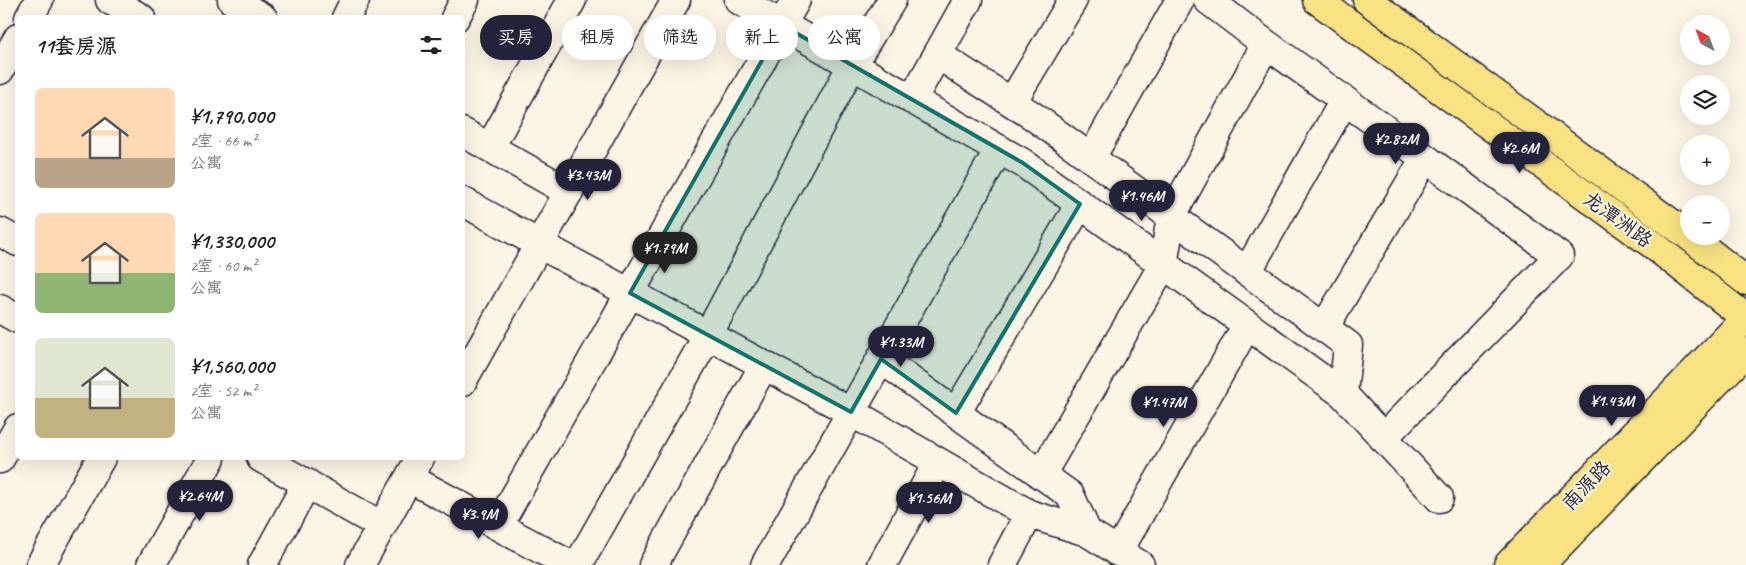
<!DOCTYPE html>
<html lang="zh">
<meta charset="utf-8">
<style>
body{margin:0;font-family:Caveat,"LXGW WenKai TC",sans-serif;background:#f6f6f6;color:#222;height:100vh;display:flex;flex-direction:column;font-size:19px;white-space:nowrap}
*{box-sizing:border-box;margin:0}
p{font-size:16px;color:#767676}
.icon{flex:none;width:28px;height:28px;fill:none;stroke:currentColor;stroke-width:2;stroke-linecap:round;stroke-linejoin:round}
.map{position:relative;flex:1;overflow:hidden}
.drawer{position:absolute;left:15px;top:15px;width:450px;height:445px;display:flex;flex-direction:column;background:#fff;border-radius:8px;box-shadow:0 5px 20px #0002}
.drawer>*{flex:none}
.guide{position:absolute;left:480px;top:15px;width:475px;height:45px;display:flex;gap:10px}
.needle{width:32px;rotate:319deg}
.fabs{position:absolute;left:1680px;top:15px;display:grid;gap:10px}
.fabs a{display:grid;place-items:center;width:50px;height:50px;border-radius:50%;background:#fff;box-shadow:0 5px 20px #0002;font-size:25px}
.price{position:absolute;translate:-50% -42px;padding:0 11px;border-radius:18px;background:#22223b;color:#fff;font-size:16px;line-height:32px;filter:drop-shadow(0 1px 2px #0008)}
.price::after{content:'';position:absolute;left:50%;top:30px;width:15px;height:11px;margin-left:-8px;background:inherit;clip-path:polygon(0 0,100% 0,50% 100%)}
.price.selected{background:#222;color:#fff}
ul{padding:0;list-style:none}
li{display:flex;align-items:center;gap:15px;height:125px;padding:0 20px}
li span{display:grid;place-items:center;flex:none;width:140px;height:100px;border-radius:8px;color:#555}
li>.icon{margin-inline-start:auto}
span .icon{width:60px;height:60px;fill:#fffc;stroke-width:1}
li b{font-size:21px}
h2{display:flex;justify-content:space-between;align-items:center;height:60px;padding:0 20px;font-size:21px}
.chip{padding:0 18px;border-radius:22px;background:#fff;box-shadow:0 5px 20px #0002;font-size:18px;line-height:45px}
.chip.selected{background:#22223b;color:#fff}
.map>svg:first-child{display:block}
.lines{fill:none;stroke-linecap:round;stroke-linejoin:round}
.minor-casing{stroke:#22223b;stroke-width:31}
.major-casing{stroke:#22223b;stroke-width:31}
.minor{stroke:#fcf5e5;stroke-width:28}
.major{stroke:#f8e281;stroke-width:28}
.marked{fill:#0f766e;fill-opacity:0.2;stroke:#0f766e;stroke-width:4;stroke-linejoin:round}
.labels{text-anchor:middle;stroke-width:4;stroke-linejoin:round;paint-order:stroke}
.street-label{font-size:20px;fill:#22223b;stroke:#fcf5e5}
</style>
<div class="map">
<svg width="1746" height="565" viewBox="0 0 1746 565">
<rect width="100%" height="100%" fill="#fcf5e5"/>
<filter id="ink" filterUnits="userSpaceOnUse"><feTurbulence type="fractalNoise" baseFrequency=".02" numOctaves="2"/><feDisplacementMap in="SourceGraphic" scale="10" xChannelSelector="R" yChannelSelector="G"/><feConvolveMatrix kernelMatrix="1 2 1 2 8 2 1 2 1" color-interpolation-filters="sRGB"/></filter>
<g filter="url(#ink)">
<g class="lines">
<defs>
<path id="minor" d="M110 0 141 18
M232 0 263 18
M739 0 1023 163 1343 394 1439 498
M29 18 39 0
M346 18 355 0
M455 18 465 0
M1266 44 1425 158 1324 328
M938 55 1033 116 1348 345 1343 394
M0 70 18 38
M912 100 968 0
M1012 102 1073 0
M462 132 569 192
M490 147 572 0
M1091 158 1180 0
M462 201 539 244 851 412 1029 514 1087 532 1140 565
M0 232 18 242
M1247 272 1344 101
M0 309 18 319
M881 359 1070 495 1087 532
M462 382 676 0
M956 413 1080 204
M1383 438 1559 256 1425 158
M261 458 382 526
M0 459 18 428
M1041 475 1163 265 1171 217 1266 44 1208 0
M409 478 570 565
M498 526 796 0
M1118 552 1247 325
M40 565 101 458
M151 565 211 458
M262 565 307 483
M360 565 420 458
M578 565 708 335 852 65 892 0
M653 565 764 365
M765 565 999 149
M882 565 938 462
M1002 565 1029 514"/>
<path id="major" d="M1317 0 1652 244 1746 318
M1367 0 1689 236
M1689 236 1746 281
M1508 565 1746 318
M1540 565 1746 352"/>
</defs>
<use href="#minor" class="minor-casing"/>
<use href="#major" class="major-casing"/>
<use href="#minor" class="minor"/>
<use href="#major" class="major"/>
</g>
</g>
<path class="marked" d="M782 25 1023 163 1080 204 956 413 881 359 851 412 630 293Z"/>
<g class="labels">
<g class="street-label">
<text transform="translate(1618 219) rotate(36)" y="7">龙潭洲路</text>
<text transform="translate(1586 485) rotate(-46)" y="7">南源路</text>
</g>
</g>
</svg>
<div class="fabs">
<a><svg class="needle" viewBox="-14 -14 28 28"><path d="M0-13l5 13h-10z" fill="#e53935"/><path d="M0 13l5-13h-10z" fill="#767676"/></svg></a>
<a><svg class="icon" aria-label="layers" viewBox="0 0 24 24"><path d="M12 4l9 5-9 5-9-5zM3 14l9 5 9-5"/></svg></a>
<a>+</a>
<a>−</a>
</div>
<b class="price" style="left:1396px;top:165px">¥2.82M</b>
<b class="price" style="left:1520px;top:174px">¥2.6M</b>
<b class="price" style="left:588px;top:201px">¥3.43M</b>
<b class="price" style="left:1142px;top:222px">¥1.46M</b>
<b class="price selected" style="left:665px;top:274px">¥1.79M</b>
<b class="price" style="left:901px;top:368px">¥1.33M</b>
<b class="price" style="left:1612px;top:427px">¥1.43M</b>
<b class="price" style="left:1164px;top:428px">¥1.47M</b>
<b class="price" style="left:200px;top:522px">¥2.64M</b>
<b class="price" style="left:929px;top:524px">¥1.56M</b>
<b class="price" style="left:479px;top:540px">¥3.9M</b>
<div class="guide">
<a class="chip selected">买房</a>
<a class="chip">租房</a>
<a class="chip">筛选</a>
<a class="chip">新上</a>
<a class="chip">公寓</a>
</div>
<section class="drawer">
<h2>11套房源<svg class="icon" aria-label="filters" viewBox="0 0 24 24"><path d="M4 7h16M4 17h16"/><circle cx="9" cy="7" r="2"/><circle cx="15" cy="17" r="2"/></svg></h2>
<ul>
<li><span style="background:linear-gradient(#ffd9b3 70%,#b9a48a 0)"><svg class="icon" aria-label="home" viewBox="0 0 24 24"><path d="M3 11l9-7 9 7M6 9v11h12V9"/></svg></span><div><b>¥1,790,000</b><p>2室 · 66 m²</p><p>公寓</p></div></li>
<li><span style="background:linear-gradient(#ffd9b3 60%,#8fb573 0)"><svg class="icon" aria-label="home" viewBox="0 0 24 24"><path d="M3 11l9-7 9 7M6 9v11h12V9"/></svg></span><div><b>¥1,330,000</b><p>2室 · 60 m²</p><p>公寓</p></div></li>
<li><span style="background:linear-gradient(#dfe7d0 60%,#c2b280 0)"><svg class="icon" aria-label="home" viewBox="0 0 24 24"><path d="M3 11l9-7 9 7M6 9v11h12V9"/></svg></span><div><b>¥1,560,000</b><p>2室 · 52 m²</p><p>公寓</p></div></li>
</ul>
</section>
</div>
